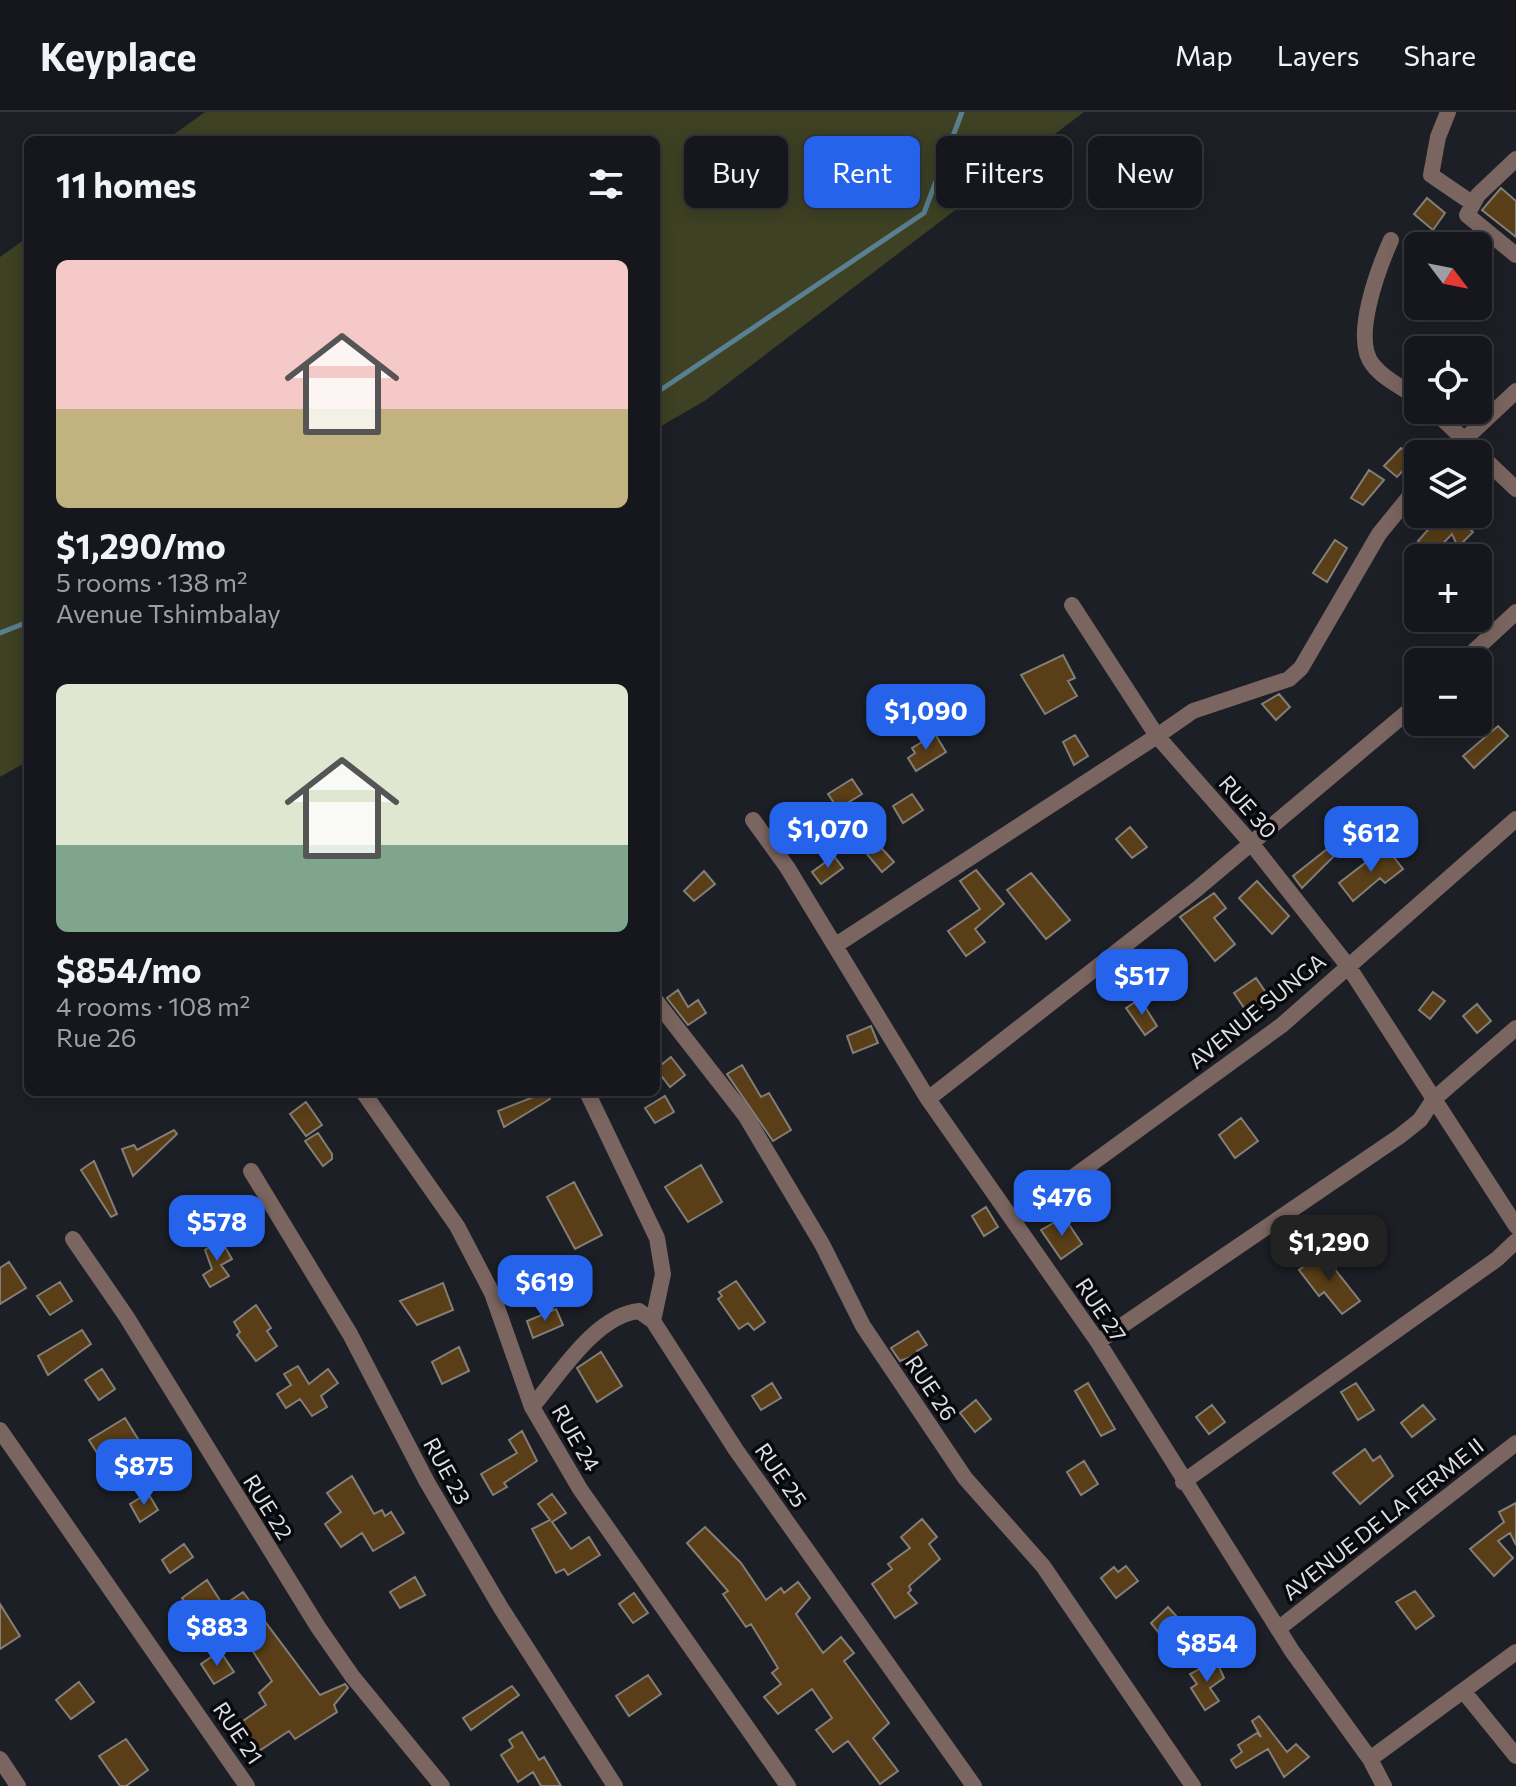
<!DOCTYPE html>
<meta charset="utf-8">
<style>
body{margin:0;font-family:Commissioner,sans-serif;background:#222429;color:#f1f3f6;height:100vh;display:flex;flex-direction:column;font-size:30px;white-space:nowrap}
*{box-sizing:border-box;margin:0}
p{font-size:26px;color:#9d9fa3}
.icon{flex:none;width:44px;height:44px;fill:none;stroke:currentColor;stroke-width:2;stroke-linecap:round;stroke-linejoin:round}
.map{position:relative;flex:1;overflow:hidden}
.details{position:absolute;left:24px;top:24px;width:636px;height:960px;display:flex;flex-direction:column;background:#15171c;border-radius:12px;box-shadow:0 4px 20px #0003,0 0 0 2px #34363b}
.details>*{flex:none}
.guide{position:absolute;left:684px;top:24px;width:712px;height:72px;display:flex;gap:16px}
.needle{width:52px;rotate:122deg}
.controls{position:absolute;left:1404px;top:120px;display:grid;gap:16px}
.controls a{display:grid;place-items:center;width:88px;height:88px;border-radius:12px;background:#15171c;box-shadow:0 4px 20px #0003,0 0 0 2px #34363b;font-size:40px}
.price{position:absolute;translate:-50% -68px;padding:0 18px;border-radius:16px;background:#2563eb;color:#fff;font-size:26px;line-height:52px;filter:drop-shadow(0 2px 4px #0008)}
.price::after{content:'';position:absolute;left:50%;top:48px;width:24px;height:18px;margin-left:-12px;background:inherit;clip-path:polygon(0 0,100% 0,50% 100%)}
.price.on{background:#222;color:#fff}
ul{padding:0;list-style:none}
li{display:grid;align-content:center;gap:16px;height:424px;padding:0 32px}
li span{display:grid;place-items:center;height:248px;border-radius:12px;color:#555}
li>.icon{margin-inline-start:auto}
span .icon{width:144px;height:144px;fill:#fffc;stroke-width:1}
li b{font-size:34px}
h2{display:flex;justify-content:space-between;align-items:center;height:96px;padding:0 32px;font-size:34px}
.pill{padding:0 28px;border-radius:12px;background:#15171c;box-shadow:0 4px 20px #0003,0 0 0 2px #34363b;font-size:28px;line-height:72px}
.pill.on{background:#2563eb;color:#fff}
header{display:flex;align-items:center;gap:48px;box-sizing:border-box;height:112px;padding:0 40px;background:#15171c;border-bottom:2px solid #34363b}
header strong{font-size:38px}
nav{display:flex;gap:44px;margin-inline-start:auto;font-size:28px}
.map>svg:first-child{display:block}
.green{fill:#3e4123}
.lines{fill:none;stroke-linecap:round;stroke-linejoin:round}
.stream{stroke:#598090;stroke-width:5}
.building{fill:#593e17;stroke:#837e77;stroke-width:2}
.street{stroke:#7b6560;stroke-width:16}
.labels{text-anchor:middle;stroke-width:7;stroke-linejoin:round;paint-order:stroke}
.street-label{font-size:22px;fill:#dddfe3;stroke:#08090c}
</style>
<header>
<strong>Keyplace</strong>
<nav><a>Map</a><a>Layers</a><a>Share</a></nav>
</header>
<div class="map">
<svg width="1516" height="1674" viewBox="0 0 1516 1674">
<rect width="100%" height="100%" fill="#1c1f25"/>
<path class="green" d="M205 0H1084L706 288 656 317V28H166Z
M28 125V649L0 665V145Z"/>
<g class="lines">
<path class="stream" d="M656 281 924 101 962 0
M0 521 28 510"/>
</g>
<path class="building" d="M1501 76 1516 89V125L1482 98Z
M1427 86 1445 101 1433 118 1414 102Z
M1401 336 1415 346 1397 365 1384 354Z
M1369 358 1384 368 1363 393 1351 386Z
M1442 402H1453L1473 420 1458 435 1452 422 1432 443 1418 429Z
M1335 428 1347 436 1327 470 1313 461Z
M1063 543 1075 566 1068 569 1077 584 1045 602 1021 563Z
M1279 582 1290 595 1276 608 1262 592Z
M1498 614 1508 624 1474 656 1463 644Z
M935 622 946 640 916 659 908 646 915 641 912 636Z
M1075 623 1088 644 1074 653 1063 630Z
M852 667 862 682 838 697 828 682Z
M912 682 923 698 903 711 893 694Z
M1130 715 1147 735 1132 746 1116 727Z
M878 732 894 750 882 760 866 741Z
M1386 735 1403 757 1385 771 1380 766 1353 789 1339 771Z
M1327 737 1334 744 1302 776 1293 764Z
M834 744 843 756 821 772 812 760Z
M976 758 1004 792 975 817 985 830 966 844 948 819 980 797 960 769Z
M704 759 715 772 694 789 684 779Z
M1031 761 1070 808 1046 827 1007 778Z
M1257 769 1289 804 1272 822 1239 786Z
M1214 781 1226 796 1214 806 1235 832 1215 849 1180 805Z
M1256 866 1271 888 1249 903 1234 881Z
M678 878 688 895 698 888 706 901 688 913 667 886Z
M1433 880 1445 889 1430 907 1419 898Z
M1140 887 1157 914 1145 923 1126 896Z
M1477 892 1491 909 1477 921 1463 904Z
M871 914 878 931 853 941 847 924Z
M671 945 685 963 670 975 656 957Z
M742 953 761 985 769 981 791 1018 773 1029 727 962Z
M546 980 550 987 504 1015 498 999Z
M665 984 674 1000 655 1011 645 996Z
M306 990 322 1013 306 1024 290 1002Z
M1241 1006 1258 1029 1235 1046 1219 1023Z
M174 1018 177 1022 133 1064 122 1037 134 1033 137 1038Z
M318 1021 332 1042V1047L323 1054 305 1029Z
M94 1049 117 1102 111 1105 81 1058Z
M701 1053 722 1090 688 1110 665 1075Z
M574 1070 602 1123 575 1137 547 1085Z
M986 1095 998 1115 984 1124 972 1104Z
M1064 1105 1082 1132 1061 1147 1041 1118Z
M221 1128 232 1147 221 1153 229 1164 210 1175 203 1163 212 1157 205 1138Z
M1322 1141 1360 1189 1342 1202 1324 1180 1319 1184 1299 1158Z
M9 1150 26 1176 0 1192V1156Z
M574 1160 582 1174 558 1189 549 1176Z
M736 1169 765 1210 754 1218 748 1211 739 1217 718 1187 722 1184 719 1180Z
M60 1170 72 1189 50 1203 37 1184Z
M443 1171 453 1198 417 1213 400 1189Z
M256 1193 271 1216 267 1219 277 1234 256 1249 237 1223 240 1220 234 1210Z
M556 1197 563 1213 533 1226 527 1209Z
M82 1218 91 1232 48 1263 38 1244Z
M918 1219 927 1233 917 1239 919 1242 900 1249 891 1236Z
M459 1235 469 1259 442 1272 432 1250Z
M601 1240 622 1274 597 1290 577 1256Z
M298 1254 309 1272 328 1257 338 1271 321 1284 327 1295 312 1304 300 1287 286 1296 277 1282 291 1273 284 1262Z
M102 1257 115 1277 99 1288 85 1268Z
M772 1271 781 1286 761 1298 752 1284Z
M1088 1271 1115 1317 1101 1324 1075 1279Z
M1356 1271 1374 1298 1358 1308 1341 1280Z
M976 1288 991 1307 975 1320 960 1301Z
M1212 1293 1225 1310 1209 1322 1196 1305Z
M1423 1293 1435 1307 1412 1325 1401 1311Z
M125 1306 138 1327 102 1349 89 1328Z
M522 1319 537 1349 504 1371 507 1375 493 1383 481 1362 517 1341 509 1328Z
M1365 1337 1373 1349 1380 1344 1393 1364 1360 1392 1333 1361Z
M1084 1349 1098 1372 1081 1383 1067 1360Z
M352 1364 374 1402 382 1398 385 1404 391 1400 404 1421 373 1439 362 1421 341 1435 325 1412 341 1400 327 1381Z
M148 1381 158 1398 140 1410 130 1392Z
M552 1382 566 1401 552 1410 571 1437 589 1425 600 1443 568 1463 564 1457 556 1461 532 1417 550 1408 538 1392Z
M1516 1391V1433L1510 1421 1498 1429 1513 1446 1494 1464 1470 1437 1504 1410 1499 1400Z
M922 1407 937 1425 929 1432 940 1447 909 1474 911 1478 908 1481 917 1491 895 1506 872 1472 892 1457 888 1452 910 1436 901 1425Z
M705 1415 741 1451 766 1488 781 1476 784 1481 798 1470 810 1486 796 1502 823 1541 841 1525 854 1541 844 1549 889 1611 873 1626 898 1659 880 1672 848 1629 833 1640 816 1618 832 1606 812 1577 778 1602 764 1585 781 1572 772 1561 778 1556 751 1512 746 1515 723 1482 728 1479 687 1431Z
M184 1432 193 1445 170 1461 162 1448Z
M1126 1454 1138 1469 1116 1486 1101 1466 1114 1455 1118 1460Z
M415 1465 425 1483 400 1496 390 1480Z
M207 1468 221 1490 196 1507 182 1486Z
M1415 1479 1434 1504 1416 1517 1396 1490Z
M243 1480 320 1583 345 1572 348 1576 334 1593 337 1600 295 1627 289 1619 259 1639 240 1611 266 1593 259 1581 272 1569 252 1538 261 1532 240 1501 230 1509 221 1495Z
M634 1481 648 1501 633 1511 619 1492Z
M0 1492 20 1524 0 1537Z
M1168 1495 1178 1506 1159 1521 1151 1511Z
M220 1539 234 1560 214 1572 201 1552Z
M1216 1548 1224 1566 1210 1576 1219 1589 1205 1598 1191 1576 1197 1572 1190 1562Z
M648 1563 661 1582 629 1604 616 1584Z
M79 1570 94 1590 71 1607 56 1588Z
M512 1574 519 1583 471 1618 463 1606Z
M1259 1604 1287 1640 1296 1632 1309 1645 1284 1665 1268 1637 1236 1656 1231 1648 1242 1640 1238 1633 1257 1621 1261 1625 1252 1609Z
M522 1620 539 1648 544 1645 561 1674H541L533 1660 518 1670 501 1643 513 1635 509 1628Z
M126 1627 148 1658 126 1674H120L99 1644Z"/>
<g class="lines">
<path class="street" d="M1448 0 1438 25 1431 63 1472 91
M1516 47 1478 83 1467 103 1516 143
M1391 128C1379 155 1351 227 1373 253 1384 267 1403 276 1418 286
M1433 298 1516 377
M1449 342 1516 279
M1072 493 1157 624 1193 599 1289 567 1301 556 1379 422 1418 374
M1462 550 1516 500
M753 708 787 755 928 987 1098 1230 1292 1539 1370 1647 1384 1674
M836 833 1157 624 1251 731 1348 854 1516 1114
M656 889 745 1003 822 1132 863 1214 965 1366 1043 1454 1193 1674
M363 980 457 1114 492 1181 532 1295 580 1377 788 1674
M587 980 657 1126 663 1162 653 1209
M928 987 1197 777 1418 591
M251 1059 350 1222 427 1370 501 1496 615 1674
M1014 1108 1282 913 1516 707
M73 1127 126 1204 318 1515 352 1564 442 1674
M1098 1230 1400 1024 1420 1008 1434 987 1516 916
M532 1295C559 1263 596 1203 639 1199L653 1209 736 1338 974 1674
M0 1318 247 1674
M1183 1370 1497 1147 1516 1129
M1278 1517 1516 1331
M1464 1580 1516 1644
M0 1647 18 1674
M1370 1647 1516 1540"/>
</g>
<g class="labels">
<g class="street-label">
<text transform="translate(1248 695) rotate(49)" y="8">RUE 30</text>
<text transform="translate(1257 899) rotate(-39)" y="8">AVENUE SUNGA</text>
<text transform="translate(1101 1198) rotate(56)" y="8">RUE 27</text>
<text transform="translate(931 1276) rotate(56)" y="8">RUE 26</text>
<text transform="translate(576 1326) rotate(60)" y="8">RUE 24</text>
<text transform="translate(447 1359) rotate(61)" y="8">RUE 23</text>
<text transform="translate(781 1363) rotate(55)" y="8">RUE 25</text>
<text transform="translate(268 1395) rotate(58)" y="8">RUE 22</text>
<text transform="translate(1383 1407) rotate(-38)" y="8">AVENUE DE LA FERME II</text>
<text transform="translate(238 1621) rotate(56)" y="8">RUE 21</text>
</g>
</g>
</svg>
<div class="controls">
<a><svg class="needle" viewBox="-14 -14 28 28"><path d="M0-13l5 13h-10z" fill="#e53935"/><path d="M0 13l5-13h-10z" fill="#9d9fa3"/></svg></a>
<a><svg class="icon" aria-label="locate" viewBox="0 0 24 24"><circle cx="12" cy="12" r="6"/><path d="M12 2v4M12 18v4M2 12h4M18 12h4"/></svg></a>
<a><svg class="icon" aria-label="layers" viewBox="0 0 24 24"><path d="M12 4l9 5-9 5-9-5zM3 14l9 5 9-5"/></svg></a>
<a>+</a>
<a>−</a>
</div>
<b class="price" style="left:926px;top:640px">$1,090</b>
<b class="price" style="left:828px;top:758px">$1,070</b>
<b class="price" style="left:1371px;top:762px">$612</b>
<b class="price" style="left:1142px;top:905px">$517</b>
<b class="price" style="left:1062px;top:1126px">$476</b>
<b class="price" style="left:217px;top:1151px">$578</b>
<b class="price on" style="left:1329px;top:1171px">$1,290</b>
<b class="price" style="left:545px;top:1211px">$619</b>
<b class="price" style="left:144px;top:1395px">$875</b>
<b class="price" style="left:217px;top:1556px">$883</b>
<b class="price" style="left:1207px;top:1572px">$854</b>
<div class="guide">
<a class="pill">Buy</a>
<a class="pill on">Rent</a>
<a class="pill">Filters</a>
<a class="pill">New</a>
</div>
<section class="details">
<h2>11 homes<svg class="icon" aria-label="filters" viewBox="0 0 24 24"><path d="M4 7h16M4 17h16"/><circle cx="9" cy="7" r="2"/><circle cx="15" cy="17" r="2"/></svg></h2>
<ul>
<li><span style="background:linear-gradient(#f6c9c9 60%,#c2b280 0)"><svg class="icon" aria-label="home" viewBox="0 0 24 24"><path d="M3 11l9-7 9 7M6 9v11h12V9"/></svg></span><div><b>$1,290/mo</b><p>5 rooms · 138 m²</p><p>Avenue Tshimbalay</p></div></li>
<li><span style="background:linear-gradient(#dfe7d0 65%,#7fa58c 0)"><svg class="icon" aria-label="home" viewBox="0 0 24 24"><path d="M3 11l9-7 9 7M6 9v11h12V9"/></svg></span><div><b>$854/mo</b><p>4 rooms · 108 m²</p><p>Rue 26</p></div></li>
</ul>
</section>
</div>
